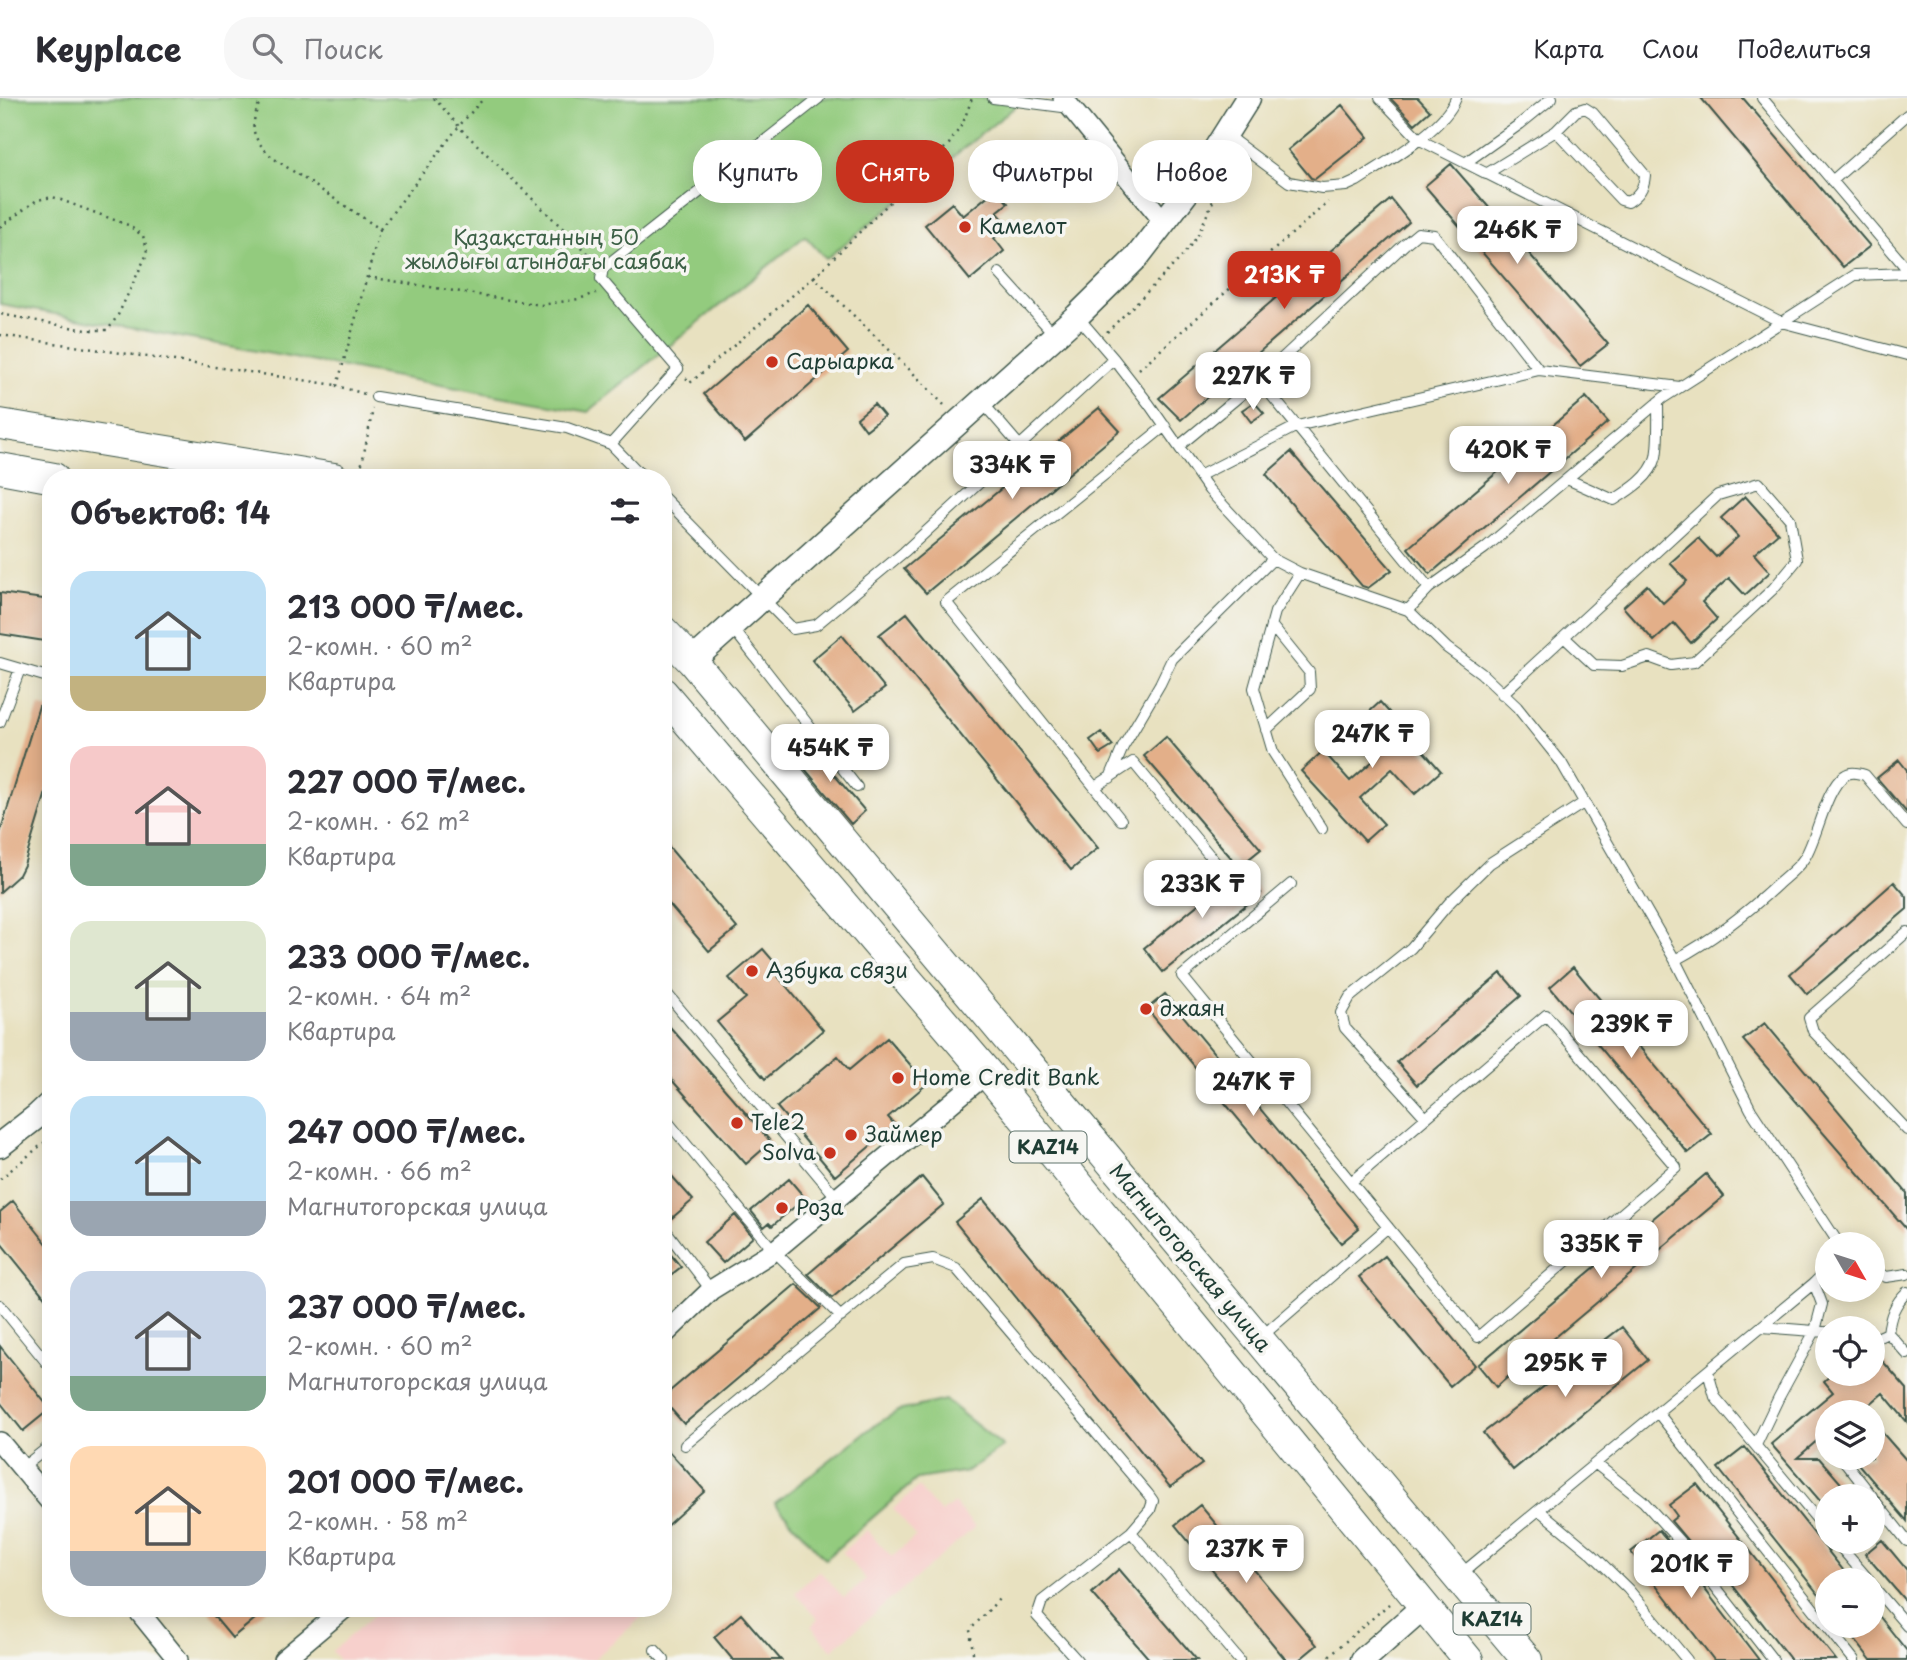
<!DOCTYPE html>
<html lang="ru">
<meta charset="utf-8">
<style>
body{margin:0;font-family:"Playpen Sans",sans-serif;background:#f7f7f7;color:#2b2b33;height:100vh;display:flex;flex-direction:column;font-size:26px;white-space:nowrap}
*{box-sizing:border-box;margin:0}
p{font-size:23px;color:#7c7c81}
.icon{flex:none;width:38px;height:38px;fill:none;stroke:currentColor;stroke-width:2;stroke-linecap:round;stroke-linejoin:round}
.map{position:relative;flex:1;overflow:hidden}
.side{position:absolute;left:42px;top:371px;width:630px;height:1148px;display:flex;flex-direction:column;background:#fff;border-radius:28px;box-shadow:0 4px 18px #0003}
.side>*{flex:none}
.guide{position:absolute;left:693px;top:42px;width:665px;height:63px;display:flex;gap:14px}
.needle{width:46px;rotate:129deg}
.tools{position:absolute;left:1815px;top:1134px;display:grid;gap:14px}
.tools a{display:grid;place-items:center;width:70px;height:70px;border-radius:50%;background:#fff;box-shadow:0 4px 18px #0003;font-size:35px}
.price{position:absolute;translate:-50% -60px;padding:0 16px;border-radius:14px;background:#fff;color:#222;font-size:23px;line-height:46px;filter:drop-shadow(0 2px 4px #0008)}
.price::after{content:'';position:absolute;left:50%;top:42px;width:21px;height:16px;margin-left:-10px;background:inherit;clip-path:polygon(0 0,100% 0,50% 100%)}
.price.selected{background:#c8321e;color:#fff}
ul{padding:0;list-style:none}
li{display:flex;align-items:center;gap:21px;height:175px;padding:0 28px}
li span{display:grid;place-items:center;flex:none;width:196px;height:140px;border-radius:21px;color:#555}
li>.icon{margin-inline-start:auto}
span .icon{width:84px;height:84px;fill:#fffc;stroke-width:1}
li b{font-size:30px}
h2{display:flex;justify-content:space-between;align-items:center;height:84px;padding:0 28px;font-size:30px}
.pill{padding:0 24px;border-radius:28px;background:#fff;box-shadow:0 4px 18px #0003;font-size:24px;line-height:63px}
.pill.selected{background:#c8321e;color:#fff}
header{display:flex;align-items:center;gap:42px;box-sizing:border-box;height:98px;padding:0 35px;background:#fff;border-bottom:2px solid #e1e1e2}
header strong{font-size:33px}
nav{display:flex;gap:38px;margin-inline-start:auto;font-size:24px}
.search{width:490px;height:63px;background:#f7f7f7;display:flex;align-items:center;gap:18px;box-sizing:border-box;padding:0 24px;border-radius:28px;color:#7c7c81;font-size:26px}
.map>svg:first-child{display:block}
.built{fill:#f7d0cc}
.green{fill:#93cb7e;stroke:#598459;stroke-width:2}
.building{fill:#e3af89}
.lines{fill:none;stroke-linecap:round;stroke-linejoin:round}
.service-casing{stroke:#3d5649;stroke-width:12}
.minor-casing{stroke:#3d5649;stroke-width:22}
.tertiary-casing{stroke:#3d5649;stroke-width:27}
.primary-casing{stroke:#3d5649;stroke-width:32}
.path{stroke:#3d5649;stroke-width:2.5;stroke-dasharray:2 5;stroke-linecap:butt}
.service{stroke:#fff;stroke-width:10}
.minor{stroke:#fff;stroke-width:19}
.tertiary{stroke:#fff;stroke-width:24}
.primary{stroke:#fff;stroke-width:30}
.poi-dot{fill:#c8321e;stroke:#f6f6f2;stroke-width:2.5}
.labels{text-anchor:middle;stroke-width:7;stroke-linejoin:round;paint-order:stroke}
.shield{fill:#f6f6f2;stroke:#60746d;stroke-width:2}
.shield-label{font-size:19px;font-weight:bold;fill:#1f3d34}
.poi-label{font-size:21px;fill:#1f3d34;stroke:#f6f6f2;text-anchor:start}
.park-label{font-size:21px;fill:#3c6046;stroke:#f6f6f2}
.street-label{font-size:21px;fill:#1f3d34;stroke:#f6f6f2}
</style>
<header>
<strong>Keyplace</strong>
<div class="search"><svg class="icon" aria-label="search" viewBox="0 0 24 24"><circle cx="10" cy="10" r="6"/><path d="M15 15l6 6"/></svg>Поиск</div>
<nav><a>Карта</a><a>Слои</a><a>Поделиться</a></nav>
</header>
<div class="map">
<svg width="1907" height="1562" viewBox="0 0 1907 1562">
<rect width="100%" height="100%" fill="#f6f6f2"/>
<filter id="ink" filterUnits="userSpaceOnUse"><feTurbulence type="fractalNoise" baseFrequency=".0143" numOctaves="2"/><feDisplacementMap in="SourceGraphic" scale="14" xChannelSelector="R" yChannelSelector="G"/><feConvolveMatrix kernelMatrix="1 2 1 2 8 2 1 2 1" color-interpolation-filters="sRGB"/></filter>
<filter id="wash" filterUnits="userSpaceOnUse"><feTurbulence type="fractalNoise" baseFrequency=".00686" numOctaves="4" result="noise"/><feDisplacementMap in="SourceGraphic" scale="28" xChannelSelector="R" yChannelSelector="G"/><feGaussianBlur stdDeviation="1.57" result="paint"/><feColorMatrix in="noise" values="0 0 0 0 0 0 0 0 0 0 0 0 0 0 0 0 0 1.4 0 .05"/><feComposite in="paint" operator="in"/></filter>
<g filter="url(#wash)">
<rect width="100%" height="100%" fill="#e8e1c0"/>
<path class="built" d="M918 1389 941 1415 954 1405 975 1429 832 1552 811 1528 818 1521 795 1495 819 1472 844 1500 866 1481 842 1454 867 1432 892 1459 916 1438 893 1411Z
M382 1510H652L593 1562H339L332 1553Z"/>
<path class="green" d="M0 0H1026L826 161 805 138 588 314 0 206Z
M945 1302 1003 1348 968 1373 917 1381 825 1461 775 1405 872 1329 898 1313Z"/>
<g id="blocks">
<path class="building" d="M1390 0H1418L1430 13 1415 26Z
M1701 0H1743L1870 148 1843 169Z
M1342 7 1368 39 1315 81 1311 80 1288 52Z
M1451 66 1608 246 1580 268 1425 88Z
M996 91 1008 105 997 114 1009 128 994 140 1004 153 970 182 925 127 952 105 963 118Z
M1391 101 1409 124 1181 322 1159 300Z
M808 207 848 254 745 344 704 296Z
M1586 299 1608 324 1430 476 1408 450Z
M1254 304 1264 315 1251 324 1242 312Z
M874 306 884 318 866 332 857 320Z
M1099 310 1120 333 926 495 904 471Z
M1291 354 1392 472 1368 490 1362 488 1266 376Z
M1745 398 1778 435 1754 456 1770 474 1745 497 1729 480 1702 504 1717 521 1691 545 1674 525 1654 543 1623 509 1647 487 1663 505 1687 483 1670 465 1698 440 1716 459 1738 439 1721 420Z
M0 495 51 502V544L0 536Z
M907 515 1098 750 1071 772 879 537Z
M842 537 885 590 855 613 812 562Z
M1380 604 1441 673 1415 696 1392 671 1360 700 1384 726 1365 743 1301 673 1323 653 1350 683 1381 656 1355 627Z
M39 608 51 612V678L24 767 19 777 0 794V735Z
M1101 634 1113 648 1100 656 1090 642Z
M1166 639 1261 751 1239 769 1144 658Z
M808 646 865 713 851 726 794 658Z
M1899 662 1907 672V715L1877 680Z
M663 742 737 830 709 853 663 799Z
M1242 771 1261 795 1163 874 1144 850Z
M1894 784 1907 799V811L1807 896 1790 876Z
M763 851 776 866 771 870 823 932 765 981 717 924 746 900 729 880Z
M1573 869 1712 1036 1688 1055 1550 889Z
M1501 875 1521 898 1417 987 1397 964Z
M1165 896 1359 1130 1341 1145 1147 911Z
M663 921 771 1044 746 1066 663 972Z
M1765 925 1907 1095V1132L1743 942Z
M887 940 927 986 888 1019 895 1027 835 1078 777 1009 838 958 849 972Z
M663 1068 693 1102 665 1126H663Z
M1706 1076 1724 1098 1496 1289 1478 1267Z
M922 1079 944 1106 832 1200 808 1176Z
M789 1081 805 1100 772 1128 769 1125 764 1129 751 1113Z
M983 1101 1202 1366 1170 1389 955 1124Z
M13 1103 51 1151V1207L0 1144V1114Z
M735 1117 753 1139 723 1165 704 1144Z
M663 1147 681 1169 663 1183Z
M1385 1158 1475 1267 1450 1288 1359 1179Z
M796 1186 821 1210 684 1326 663 1302V1299Z
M1622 1229 1648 1262 1513 1372 1483 1335Z
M0 1248 50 1311 23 1333 0 1304Z
M1872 1251 1907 1291V1324L1883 1295 1861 1314H1827V1334L1797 1360H1819L1852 1398H1827V1411L1771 1346 1833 1294 1824 1283 1832 1276H1872Z
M1872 1323 1907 1363V1423L1853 1360H1872Z
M663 1347 705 1393 663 1431Z
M1745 1349 1851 1482H1827V1507L1718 1370Z
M1697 1386 1836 1562H1791L1723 1475 1718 1479 1671 1423 1677 1418 1669 1407Z
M1200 1407 1317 1547 1299 1562H1286L1175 1427Z
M1659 1432 1706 1489 1704 1490 1759 1562H1714L1631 1454Z
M1882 1442 1907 1472V1505L1865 1456Z
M1119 1471 1197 1562H1150L1092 1495Z
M1872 1509 1907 1553V1562H1871L1844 1528H1872Z
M207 1510H268L232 1540Z
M741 1516 781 1562H733L714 1539Z"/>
</g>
</g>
<g filter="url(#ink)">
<use href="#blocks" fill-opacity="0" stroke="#3d5649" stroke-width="2"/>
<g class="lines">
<defs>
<path id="service" d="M993 0 1070 10
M1380 0 1420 42 1781 224 1907 257
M1762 0 1907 171
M1226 37 1289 84 1322 90 1346 88 1357 83C1386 64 1444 32 1456 0
M1465 65 1520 26 1552 0
M1486 76 1556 33 1576 13 1585 10 1593 15 1645 77C1644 90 1639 97 1628 104L1621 102 1556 33
M1832 83 1907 17
M999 175 1055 237
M1077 218 1114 261 1149 306 1209 392 1273 461 1300 475 1408 512 1447 550 1481 575 1517 609 1561 664 1675 862 1751 1012 1839 1146
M1259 282 1429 490 1408 512
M376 299 567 330 611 346 644 380
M982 304 1019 347
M611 346 678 271 601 181 603 170 819 0
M1179 348 1259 282 1406 145 1418 135 1434 137 1539 272
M1199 378 1297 328 1539 272 1680 289
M1567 381 1614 402C1630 392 1651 379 1656 359 1659 344 1658 320 1658 304
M663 399 793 531 816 527 904 454 1114 261
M1300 475 1275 514 1254 590 1273 654 1322 731
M1429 490 1485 450 1663 300 1855 177 1907 175
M731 528 857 689
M0 565 51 580
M1502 596 1718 397 1759 385 1790 421 1797 462 1773 491 1694 564 1671 567 1649 559 1622 568 1594 567 1564 539
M0 624 20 571
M1266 632 1310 591 1309 574 1271 527
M1110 680 1123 649 1160 586 1172 561 1273 461
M1095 689 1133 664 1220 770
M1121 722 946 504 1165 328
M1291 786 1182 878 1478 1239 1676 1069 1546 917 1351 1084
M1907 834 1809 920 1813 933 1907 1032
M1675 862C1714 841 1746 816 1778 786 1787 778 1799 769 1805 759 1817 740 1826 690 1844 678 1851 673 1857 675 1865 677L1907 727
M663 891 837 1100
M663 1018 774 1153 841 1219
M1426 1020 1345 930 1341 915 1350 899 1411 850 1450 804 1490 765 1585 704
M663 1133 667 1134 711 1192
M1872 1171 1886 1179 1907 1176
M1907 1194C1894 1206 1890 1219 1888 1235L1907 1256
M0 1207 51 1270
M1762 1229 1827 1234
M1261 1239 1388 1129
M1872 1239H1879L1888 1235
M1708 1274 1715 1299 1827 1433
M1658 1315 1854 1562
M685 1347 904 1166 933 1161 956 1170 1148 1396 1153 1403 1150 1412 1131 1434 1239 1562
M1756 1347 1779 1299 1815 1233 1822 1206 1814 1185
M1842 1360 1872 1398
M1596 1366 1643 1403 1682 1446 1773 1562
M22 1370 51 1347
M1872 1399 1907 1443
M1539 1412 1592 1456 1628 1491 1687 1562
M1872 1428 1886 1417
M1836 1444 1869 1482
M1844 1453 1855 1444
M1461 1476 1814 1185 1827 1172
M1872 1487 1907 1528
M655 1552 664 1562
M1077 1562 1037 1518 1042 1503 1131 1434"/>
<path id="minor" d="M1063 0 1164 124
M663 1238 711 1192 774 1153 987 975
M0 1344 51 1405
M136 1510 178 1562
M283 1562 345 1510"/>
<path id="tertiary" d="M692 563 1077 218 1137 159 1197 81 1248 0
M0 1047 36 1019 51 1005
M1363 1562 1423 1509"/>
<path id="primary" d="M0 326 334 380
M0 370 54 380
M663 533 692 563 1527 1562
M663 595 987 975 1468 1562"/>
</defs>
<use href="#service" class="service-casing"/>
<use href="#minor" class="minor-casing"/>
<use href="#tertiary" class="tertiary-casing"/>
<use href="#primary" class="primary-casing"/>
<path class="path" d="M261 0C250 30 249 37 273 60L380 131 337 288 365 296
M434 0 463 33 593 160
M0 129 37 102 53 99 128 127 143 138 147 150 146 158 118 217 108 232H86L0 216
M380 131 459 28 484 0
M368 179 541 207 579 201 596 195
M814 179 949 46 963 25 972 0
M1107 234 1178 163 1197 139 1221 85 1237 63
M0 237 336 287
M1139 271 1328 104
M686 280 690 285 814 179 911 273 945 308
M359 380 373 311
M0 1081 51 1039
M974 1562 970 1532 1000 1500
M1324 1562 1389 1506"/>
<use href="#service" class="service"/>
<use href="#minor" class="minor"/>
<use href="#tertiary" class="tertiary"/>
<use href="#primary" class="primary"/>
</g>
</g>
<g class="poi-dot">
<circle cx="965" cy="129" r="7"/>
<circle cx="772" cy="264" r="7"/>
<circle cx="752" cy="873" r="7"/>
<circle cx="1146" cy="911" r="7"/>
<circle cx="898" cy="980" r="7"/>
<circle cx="737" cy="1025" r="7"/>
<circle cx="851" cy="1037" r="7"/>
<circle cx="830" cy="1055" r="7"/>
<circle cx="782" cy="1110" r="7"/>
</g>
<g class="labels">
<g class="shield">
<rect x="1009.5" y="1033.5" width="77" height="31" rx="5"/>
<rect x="1453.5" y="1505.5" width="77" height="31" rx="5"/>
</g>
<g class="shield-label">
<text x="1048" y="1056">KAZ14</text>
<text x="1492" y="1528">KAZ14</text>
</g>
<g class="poi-label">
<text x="979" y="136">Камелот</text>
<text x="786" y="271">Сарыарка</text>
<text x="766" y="880">Азбука связи</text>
<text x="1160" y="918">джаян</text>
<text x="912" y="987">Home Credit Bank</text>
<text x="751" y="1032">Tele2</text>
<text x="865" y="1044">Займер</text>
<text x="816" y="1062" text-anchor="end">Solva</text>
<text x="796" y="1117">Роза</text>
</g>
<g class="park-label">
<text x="546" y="147">Қазақстанның 50<tspan x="546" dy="24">жылдығы атындағы саябақ</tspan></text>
</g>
<g class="street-label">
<text transform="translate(1190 1160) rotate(50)" y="7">Магнитогорская улица</text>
</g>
</g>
</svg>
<div class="tools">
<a><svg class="needle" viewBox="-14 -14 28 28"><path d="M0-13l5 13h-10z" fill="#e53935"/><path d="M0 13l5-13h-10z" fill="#7c7c81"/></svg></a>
<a><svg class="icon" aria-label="locate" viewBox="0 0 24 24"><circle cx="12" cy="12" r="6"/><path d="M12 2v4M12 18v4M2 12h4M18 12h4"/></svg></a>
<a><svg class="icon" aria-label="layers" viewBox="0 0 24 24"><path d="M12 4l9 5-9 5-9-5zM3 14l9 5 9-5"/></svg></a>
<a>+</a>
<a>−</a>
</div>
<b class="price" style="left:1517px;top:168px">246K ₸</b>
<b class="price selected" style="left:1284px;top:213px">213K ₸</b>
<b class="price" style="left:1253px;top:314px">227K ₸</b>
<b class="price" style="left:1508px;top:388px">420K ₸</b>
<b class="price" style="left:1012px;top:403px">334K ₸</b>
<b class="price" style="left:1372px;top:672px">247K ₸</b>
<b class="price" style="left:830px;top:686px">454K ₸</b>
<b class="price" style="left:1202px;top:822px">233K ₸</b>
<b class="price" style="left:1631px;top:962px">239K ₸</b>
<b class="price" style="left:1253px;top:1020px">247K ₸</b>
<b class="price" style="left:1601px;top:1182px">335K ₸</b>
<b class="price" style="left:1565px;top:1301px">295K ₸</b>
<b class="price" style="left:1246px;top:1487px">237K ₸</b>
<b class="price" style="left:1691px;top:1502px">201K ₸</b>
<div class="guide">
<a class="pill">Купить</a>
<a class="pill selected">Снять</a>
<a class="pill">Фильтры</a>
<a class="pill">Новое</a>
</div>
<section class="side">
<h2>Объектов: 14<svg class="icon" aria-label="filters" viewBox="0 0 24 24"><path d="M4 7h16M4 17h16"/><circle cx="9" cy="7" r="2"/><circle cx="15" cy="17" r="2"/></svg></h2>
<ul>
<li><span style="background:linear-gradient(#bfe0f5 75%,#c2b280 0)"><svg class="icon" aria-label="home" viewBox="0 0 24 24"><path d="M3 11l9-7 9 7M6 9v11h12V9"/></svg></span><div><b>213 000 ₸/мес.</b><p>2-комн. · 60 m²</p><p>Квартира</p></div></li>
<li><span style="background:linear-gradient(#f6c9c9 70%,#7fa58c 0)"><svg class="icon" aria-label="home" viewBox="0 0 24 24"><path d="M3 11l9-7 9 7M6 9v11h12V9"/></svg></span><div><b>227 000 ₸/мес.</b><p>2-комн. · 62 m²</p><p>Квартира</p></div></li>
<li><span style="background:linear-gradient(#dfe7d0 65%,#9aa5b1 0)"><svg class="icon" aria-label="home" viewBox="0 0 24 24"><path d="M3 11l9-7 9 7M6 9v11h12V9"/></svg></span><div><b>233 000 ₸/мес.</b><p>2-комн. · 64 m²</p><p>Квартира</p></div></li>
<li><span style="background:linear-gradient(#bfe0f5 75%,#9aa5b1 0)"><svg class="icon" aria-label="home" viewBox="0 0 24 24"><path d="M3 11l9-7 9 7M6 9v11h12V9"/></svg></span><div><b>247 000 ₸/мес.</b><p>2-комн. · 66 m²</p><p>Магнитогорская улица</p></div></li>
<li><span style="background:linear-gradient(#c9d6e8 75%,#7fa58c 0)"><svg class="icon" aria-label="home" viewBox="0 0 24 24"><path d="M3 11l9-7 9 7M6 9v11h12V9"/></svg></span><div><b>237 000 ₸/мес.</b><p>2-комн. · 60 m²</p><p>Магнитогорская улица</p></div></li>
<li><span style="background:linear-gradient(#ffd9b3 75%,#9aa5b1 0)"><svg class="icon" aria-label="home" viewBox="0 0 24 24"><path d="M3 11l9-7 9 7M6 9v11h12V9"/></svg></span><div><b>201 000 ₸/мес.</b><p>2-комн. · 58 m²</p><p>Квартира</p></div></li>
</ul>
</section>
</div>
